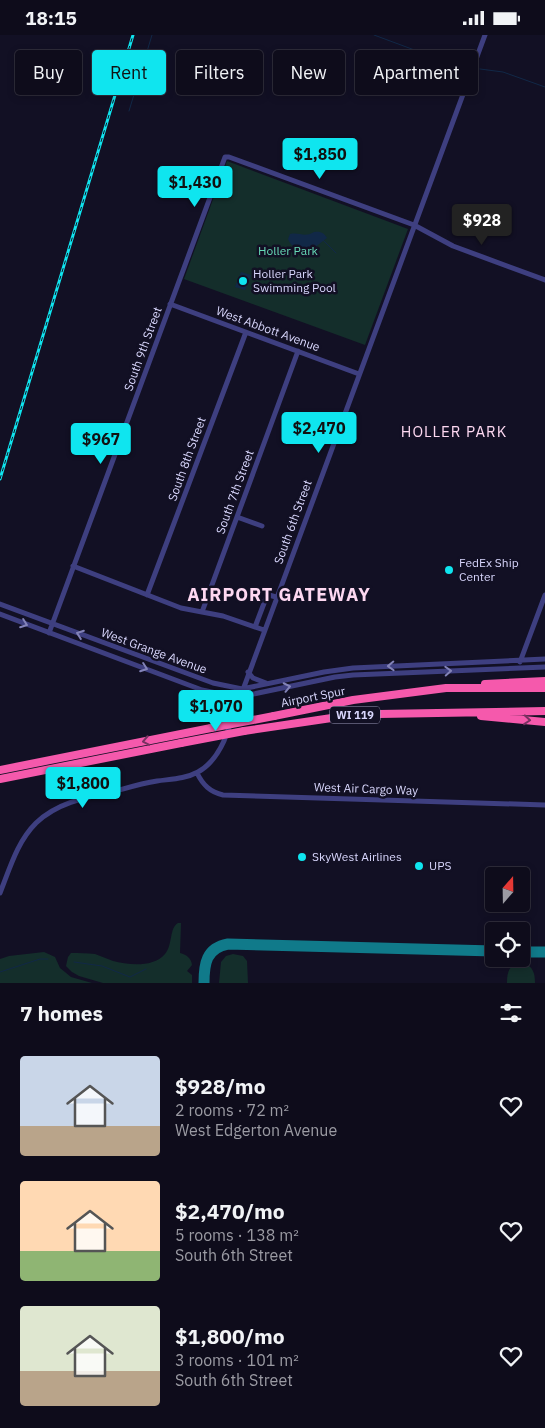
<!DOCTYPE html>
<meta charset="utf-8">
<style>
body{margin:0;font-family:"IBM Plex Sans",sans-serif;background:#1c1a28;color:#f1f3f6;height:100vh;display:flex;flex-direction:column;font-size:19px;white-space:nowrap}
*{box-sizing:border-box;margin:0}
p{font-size:16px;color:#9b9ba3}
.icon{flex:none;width:28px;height:28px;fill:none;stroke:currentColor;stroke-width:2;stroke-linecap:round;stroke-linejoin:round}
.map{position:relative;height:948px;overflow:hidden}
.side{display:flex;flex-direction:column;background:#0e0c1b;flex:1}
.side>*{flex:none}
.hud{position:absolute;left:15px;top:15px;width:515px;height:45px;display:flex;gap:10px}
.needle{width:32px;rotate:20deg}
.fabs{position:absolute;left:485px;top:832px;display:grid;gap:10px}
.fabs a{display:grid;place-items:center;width:45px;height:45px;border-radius:5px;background:#0e0c1b;box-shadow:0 2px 8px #0003,0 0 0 1px #2e2c3a;font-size:25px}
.price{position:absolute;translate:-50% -42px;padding:0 11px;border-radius:5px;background:#0fe5ef;color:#111;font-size:16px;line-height:32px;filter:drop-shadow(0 1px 2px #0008)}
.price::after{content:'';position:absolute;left:50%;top:30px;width:15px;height:11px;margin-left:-8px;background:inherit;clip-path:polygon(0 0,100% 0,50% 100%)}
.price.current{background:#222;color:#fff}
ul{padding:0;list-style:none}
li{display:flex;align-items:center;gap:15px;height:125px;padding:0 20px}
li span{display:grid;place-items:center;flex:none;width:140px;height:100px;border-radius:5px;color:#555}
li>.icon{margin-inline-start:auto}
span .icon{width:60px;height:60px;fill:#fffc;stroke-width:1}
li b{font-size:21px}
h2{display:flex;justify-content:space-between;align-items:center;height:60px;padding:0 20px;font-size:21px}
.chip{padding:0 18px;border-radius:5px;background:#0e0c1b;box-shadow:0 2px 8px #0003,0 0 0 1px #2e2c3a;font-size:18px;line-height:45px}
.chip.current{background:#0fe5ef;color:#111}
.status{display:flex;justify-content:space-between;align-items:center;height:35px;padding:0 25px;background:#0e0c1b;direction:ltr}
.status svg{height:14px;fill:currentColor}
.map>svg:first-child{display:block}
.green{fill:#142e2b}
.water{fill:#112847}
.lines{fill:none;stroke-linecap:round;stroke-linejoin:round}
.stream{stroke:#112847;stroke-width:1}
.taxiway{stroke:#107a8a;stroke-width:11}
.minor{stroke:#3e3f80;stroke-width:5}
.highway{stroke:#f559ac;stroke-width:8}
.rail-casing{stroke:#0fe5ef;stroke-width:3}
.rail{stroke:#121024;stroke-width:1;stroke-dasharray:4;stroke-linecap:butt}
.highway-bridge{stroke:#f559ac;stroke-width:8}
.oneway{stroke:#8383b8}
.oneway2{stroke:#783161}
.poi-dot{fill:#0fe5ef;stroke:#121024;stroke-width:2}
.labels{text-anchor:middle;stroke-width:5;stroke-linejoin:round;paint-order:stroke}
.shield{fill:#121024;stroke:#9d9bbb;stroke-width:1}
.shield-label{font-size:11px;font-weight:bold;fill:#d8d6fc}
.park-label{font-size:12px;fill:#66d8b6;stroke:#121024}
.poi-label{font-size:12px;fill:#d8d6fc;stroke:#121024;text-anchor:start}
.street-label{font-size:12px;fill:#d8d6fc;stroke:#121024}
.quarter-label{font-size:15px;letter-spacing:1px;fill:#fdd8f1;stroke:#121024}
.district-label{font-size:18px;font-weight:bold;letter-spacing:1px;fill:#fdd8f1;stroke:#121024}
</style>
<div class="status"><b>18:15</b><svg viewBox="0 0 49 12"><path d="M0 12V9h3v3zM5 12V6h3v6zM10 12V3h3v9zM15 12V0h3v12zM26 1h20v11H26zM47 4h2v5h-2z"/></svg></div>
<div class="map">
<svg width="545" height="948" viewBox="0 0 545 948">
<rect width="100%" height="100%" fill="#121024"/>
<path class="green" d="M227 126 408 194 365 310 184 244Z
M178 888H181L180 918C187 920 191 923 192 930L187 936 192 940V948H103L79 941 72 937 66 931 68 922 71 918C79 918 87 918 95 919 101 921 107 924 113 926 128 930 153 933 165 919 173 910 169 893 178 888Z
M44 917 55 922 60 933 71 942 92 948H0V924L9 921Z
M233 919 243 921 247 926 248 948H219L221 927 226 921Z
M523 928C533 931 535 938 535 948H507C507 937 509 928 523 928Z"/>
<path class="water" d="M314 197C321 196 324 198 327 203L306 219H303C297 215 290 210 288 204L290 199C300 197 304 203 314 197Z
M241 237 251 240 245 255 235 252Z"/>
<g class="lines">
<path class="stream" d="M374 0 463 33
M480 34 503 37 545 52
M129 76 152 0
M323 205 336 218
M74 927 102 931 130 942 146 934
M0 937 40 924H48"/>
<path class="taxiway" d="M521 917H545
M204 948C204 929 206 913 228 909L494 916"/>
<path class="minor" d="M170 269 359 339
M237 482 262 491
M73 531 181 573 223 581 264 595
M147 560 246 297
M0 569 213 648 242 654 324 637 353 633 545 624
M202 577 298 316
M0 579 202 655 216 658 239 662 335 642 353 640 545 632
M255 592 266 563 269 560 276 562
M49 598 225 122H229L414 190 453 211 545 245
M520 627 545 560
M248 637 253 643 266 648
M197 738C203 750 210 757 223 760L545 770
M0 858C10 833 17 807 36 788 58 767 88 762 116 756 130 752 143 748 157 746 171 744 185 744 198 737 211 730 218 719 224 706L485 0"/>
<path class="highway" d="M485 649 545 646
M274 681 353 665 446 653H545
M481 681 545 687
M244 696 345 681 379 679 545 676
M0 735 211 693
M0 744 181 708"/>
<defs>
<path id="rail" d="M0 444 133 0"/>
</defs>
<use href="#rail" class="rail-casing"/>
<use href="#rail" class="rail"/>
<path class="highway-bridge" d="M211 693 274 681
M181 708 244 696"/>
</g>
<defs><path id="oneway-chevron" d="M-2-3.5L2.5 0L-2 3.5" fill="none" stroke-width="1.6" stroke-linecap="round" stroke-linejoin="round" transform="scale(1.25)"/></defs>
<g class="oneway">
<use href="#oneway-chevron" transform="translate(24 589) rotate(20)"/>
<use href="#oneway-chevron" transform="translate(80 599) rotate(-160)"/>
<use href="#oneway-chevron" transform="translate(391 631) rotate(178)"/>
<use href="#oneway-chevron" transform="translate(144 633) rotate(20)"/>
<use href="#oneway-chevron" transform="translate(448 636) rotate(-3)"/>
<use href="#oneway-chevron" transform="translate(287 652) rotate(-12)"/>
</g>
<g class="oneway2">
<use href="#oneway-chevron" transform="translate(527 685) rotate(5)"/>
<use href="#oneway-chevron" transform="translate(146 706) rotate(169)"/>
</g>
<g class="poi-dot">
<circle cx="243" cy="246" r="5"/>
<circle cx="449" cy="535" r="5"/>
<circle cx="302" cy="822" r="5"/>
<circle cx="419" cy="831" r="5"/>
</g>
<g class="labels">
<rect class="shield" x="330" y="671.5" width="50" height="17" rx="4"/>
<g class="shield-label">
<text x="355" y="684">WI 119</text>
</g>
<g class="park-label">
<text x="288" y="220">Holler Park</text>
</g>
<g class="poi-label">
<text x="253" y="243">Holler Park<tspan x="253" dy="14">Swimming Pool</tspan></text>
<text x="459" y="532">FedEx Ship<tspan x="459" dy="14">Center</tspan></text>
<text x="312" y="826">SkyWest Airlines</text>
<text x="429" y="835">UPS</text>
</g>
<g class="street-label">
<text transform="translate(268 294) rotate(20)" y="4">West Abbott Avenue</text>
<text transform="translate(143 314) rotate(-70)" y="4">South 9th Street</text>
<text transform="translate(187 424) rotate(-70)" y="4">South 8th Street</text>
<text transform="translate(235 457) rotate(-70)" y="4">South 7th Street</text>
<text transform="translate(293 487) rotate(-70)" y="4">South 6th Street</text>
<text transform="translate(154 616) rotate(20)" y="4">West Grange Avenue</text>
<text transform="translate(313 662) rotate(-11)" y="4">Airport Spur</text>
<text transform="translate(366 754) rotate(2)" y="4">West Air Cargo Way</text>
</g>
<g class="quarter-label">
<text x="454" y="402">HOLLER PARK</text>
</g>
<g class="district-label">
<text x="279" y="566">AIRPORT GATEWAY</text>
</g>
</g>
</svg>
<div class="fabs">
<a><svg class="needle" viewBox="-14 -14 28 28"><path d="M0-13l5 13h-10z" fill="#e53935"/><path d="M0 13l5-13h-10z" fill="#9b9ba3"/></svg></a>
<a><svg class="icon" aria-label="locate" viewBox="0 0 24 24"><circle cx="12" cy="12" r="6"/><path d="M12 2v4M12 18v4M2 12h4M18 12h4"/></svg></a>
</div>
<b class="price" style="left:320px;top:145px">$1,850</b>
<b class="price" style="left:195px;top:173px">$1,430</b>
<b class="price current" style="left:482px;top:211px">$928</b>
<b class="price" style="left:319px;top:419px">$2,470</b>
<b class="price" style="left:101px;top:430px">$967</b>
<b class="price" style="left:216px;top:697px">$1,070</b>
<b class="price" style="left:83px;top:774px">$1,800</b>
<div class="hud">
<a class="chip">Buy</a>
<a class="chip current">Rent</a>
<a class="chip">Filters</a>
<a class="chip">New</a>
<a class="chip">Apartment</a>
</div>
</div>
<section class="side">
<h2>7 homes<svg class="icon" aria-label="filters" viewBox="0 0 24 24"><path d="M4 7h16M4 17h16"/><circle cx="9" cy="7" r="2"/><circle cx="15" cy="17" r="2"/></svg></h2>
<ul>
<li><span style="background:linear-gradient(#c9d6e8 70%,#b9a48a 0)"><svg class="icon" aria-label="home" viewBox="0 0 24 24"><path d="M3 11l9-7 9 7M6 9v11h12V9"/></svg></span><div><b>$928/mo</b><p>2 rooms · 72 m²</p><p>West Edgerton Avenue</p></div><svg class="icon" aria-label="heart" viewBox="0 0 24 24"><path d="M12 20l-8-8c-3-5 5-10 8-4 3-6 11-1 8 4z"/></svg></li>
<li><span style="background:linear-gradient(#ffd9b3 70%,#8fb573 0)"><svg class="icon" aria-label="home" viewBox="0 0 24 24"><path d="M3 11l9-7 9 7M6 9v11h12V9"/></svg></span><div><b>$2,470/mo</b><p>5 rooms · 138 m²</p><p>South 6th Street</p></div><svg class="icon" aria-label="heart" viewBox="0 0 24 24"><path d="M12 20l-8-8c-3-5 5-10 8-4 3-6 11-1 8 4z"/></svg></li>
<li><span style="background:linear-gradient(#dfe7d0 65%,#b9a48a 0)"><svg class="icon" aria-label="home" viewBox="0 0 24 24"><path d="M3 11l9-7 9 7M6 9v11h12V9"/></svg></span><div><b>$1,800/mo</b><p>3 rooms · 101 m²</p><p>South 6th Street</p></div><svg class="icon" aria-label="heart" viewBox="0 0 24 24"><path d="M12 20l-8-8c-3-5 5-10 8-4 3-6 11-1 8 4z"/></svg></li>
</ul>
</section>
